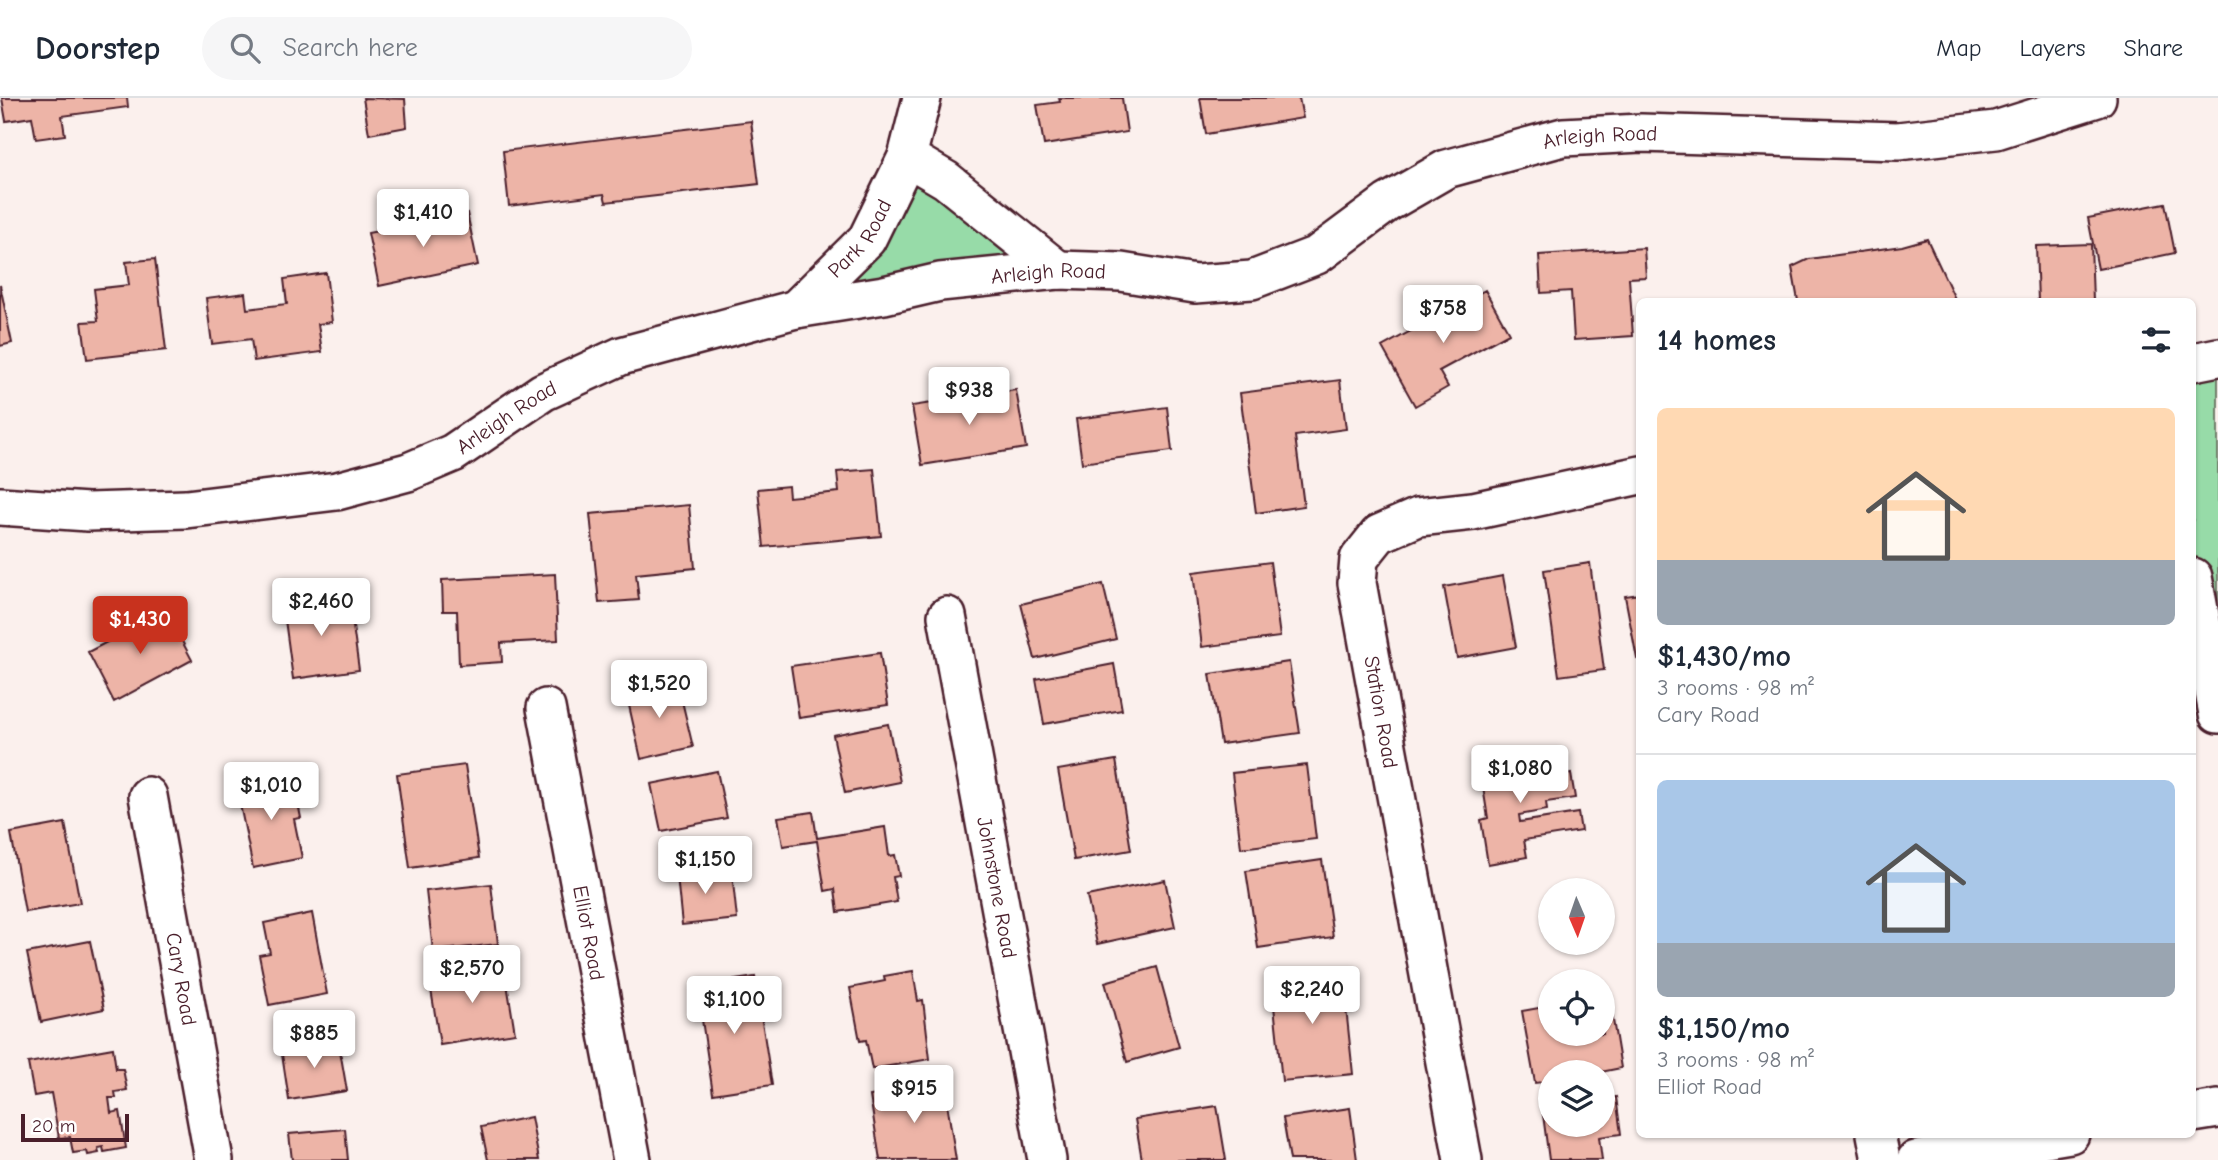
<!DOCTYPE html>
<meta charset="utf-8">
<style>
body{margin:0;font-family:"Comic Neue",sans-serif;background:#f6f6f7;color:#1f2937;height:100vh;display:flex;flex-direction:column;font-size:26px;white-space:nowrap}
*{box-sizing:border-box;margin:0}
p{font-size:23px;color:#747a83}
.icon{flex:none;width:38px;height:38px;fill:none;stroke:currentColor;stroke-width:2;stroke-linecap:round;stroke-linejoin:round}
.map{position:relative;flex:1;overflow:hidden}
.drawer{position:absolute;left:1636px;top:200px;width:560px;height:840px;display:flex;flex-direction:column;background:#fff;border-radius:10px;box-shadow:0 2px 5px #0004}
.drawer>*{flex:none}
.needle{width:46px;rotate:178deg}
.tools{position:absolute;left:1538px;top:780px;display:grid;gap:14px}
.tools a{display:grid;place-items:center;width:77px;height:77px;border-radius:50%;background:#fff;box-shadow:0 2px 5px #0004;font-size:35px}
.scale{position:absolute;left:21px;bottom:18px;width:108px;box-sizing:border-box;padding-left:7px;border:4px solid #4a1f2b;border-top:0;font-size:19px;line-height:24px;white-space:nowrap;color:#4a1f2b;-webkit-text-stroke:5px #fff;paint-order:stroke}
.price{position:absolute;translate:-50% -60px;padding:0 16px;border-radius:7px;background:#fff;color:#222;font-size:23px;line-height:46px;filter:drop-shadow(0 2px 4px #0008)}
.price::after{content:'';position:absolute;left:50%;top:42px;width:21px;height:16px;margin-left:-10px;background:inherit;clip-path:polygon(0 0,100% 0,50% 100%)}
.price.current{background:#c8321e;color:#fff}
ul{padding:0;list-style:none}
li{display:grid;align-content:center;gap:14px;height:371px;padding:0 21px}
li+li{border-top:2px solid #e0e1e3}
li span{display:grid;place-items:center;height:217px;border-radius:10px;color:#555}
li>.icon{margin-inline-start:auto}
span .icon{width:126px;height:126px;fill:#fffc;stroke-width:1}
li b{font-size:30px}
h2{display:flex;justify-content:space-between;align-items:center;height:84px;padding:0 21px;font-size:30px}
header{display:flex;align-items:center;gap:42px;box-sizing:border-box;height:98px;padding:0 35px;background:#fff;border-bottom:2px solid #e0e1e3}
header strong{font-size:33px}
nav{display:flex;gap:38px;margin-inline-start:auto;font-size:24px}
.search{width:490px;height:63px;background:#f6f6f7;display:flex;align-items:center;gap:18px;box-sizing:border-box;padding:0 24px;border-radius:38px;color:#747a83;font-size:26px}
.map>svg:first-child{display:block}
.green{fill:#97dba8;stroke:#707d6a;stroke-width:2}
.building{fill:#edb4a7;stroke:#4a1f2b;stroke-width:2}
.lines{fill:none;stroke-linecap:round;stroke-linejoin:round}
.minor-casing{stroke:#4a1f2b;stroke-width:42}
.minor{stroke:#fff;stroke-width:37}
.labels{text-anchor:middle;stroke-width:6;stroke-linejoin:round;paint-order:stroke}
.street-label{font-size:21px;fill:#4a1f2b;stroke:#fff}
</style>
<header>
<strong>Doorstep</strong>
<div class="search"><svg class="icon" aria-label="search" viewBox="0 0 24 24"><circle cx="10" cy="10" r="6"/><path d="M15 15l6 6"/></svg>Search here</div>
<nav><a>Map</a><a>Layers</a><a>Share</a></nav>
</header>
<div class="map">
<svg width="2218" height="1062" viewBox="0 0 2218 1062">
<rect width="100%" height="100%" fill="#fbf0ed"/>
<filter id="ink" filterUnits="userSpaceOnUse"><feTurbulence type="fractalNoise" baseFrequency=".0143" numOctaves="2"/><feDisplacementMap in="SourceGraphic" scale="14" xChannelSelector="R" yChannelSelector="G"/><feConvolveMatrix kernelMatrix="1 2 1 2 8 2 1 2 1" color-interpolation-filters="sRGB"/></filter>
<g filter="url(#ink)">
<path class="green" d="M907 59 1058 172 796 211Z
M2218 259V617L2193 479V264Z"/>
<path class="building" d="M2 0H127L128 9 62 18 65 37 36 41 32 19 6 23Z
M363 0 405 1 407 29 369 36Z
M1059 0H1122L1127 34 1044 47 1037 7 1060 4Z
M1200 0H1299L1303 20 1206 36Z
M751 23 759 86 606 104 604 96 509 108 503 53Z
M2165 105 2175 155 2098 171 2088 120Z
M467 115 478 167 379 188 368 135Z
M1927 141 1956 203H1798L1792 169 1809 161 1902 148Z
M2091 146 2093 203H2038L2036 148Z
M1644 150 1646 179 1629 180 1633 238 1574 242 1571 193 1541 195 1539 157Z
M155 161 166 252 87 261 82 224 98 223 94 191 129 187 126 164Z
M326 175 332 224 318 226 322 254 254 263 251 241 212 246 206 200 245 195 247 211 287 206 284 181Z
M0 187 12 245 0 248Z
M1485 192 1509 235 1439 273 1448 289 1415 308 1382 249Z
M1340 282 1346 331 1295 338 1304 408 1256 415 1240 295Z
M1016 292 1026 350 922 367 912 308Z
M1167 309 1172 353 1082 365 1076 321Z
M874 371 881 438 764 449 758 391 788 388 789 399 839 394 837 374Z
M689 407 695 470 636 476 639 502 599 505 590 416Z
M1270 464 1280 539 1202 549 1193 474Z
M1590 465 1604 572 1559 578 1544 472Z
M555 476 558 542 501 545 502 564 459 567 457 513H443L442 482Z
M1503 478 1516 549 1457 560 1444 489Z
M1103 486 1116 541 1035 561 1021 506Z
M1640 496V560L1637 561 1625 498Z
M349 499 359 572 293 581 283 507Z
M166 513 192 562 114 604 88 554Z
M880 555 888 607 799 620 791 568Z
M1289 564 1300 635 1221 646 1210 576Z
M1114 566 1122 612 1044 626 1036 581Z
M677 582 693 649 641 661 626 594Z
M888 626 900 684 845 695 833 637Z
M1506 654 1507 664 1538 660 1542 681 1571 676 1575 700 1546 704 1547 712 1519 717 1520 724 1578 715 1581 733 1524 742 1527 759 1488 766 1481 722 1488 720 1478 658Z
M1116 662 1131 752 1074 762 1058 672Z
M465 667 479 760 410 770 397 676Z
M1307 667 1316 741 1241 750 1232 675Z
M717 673 727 720 661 733 651 686Z
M293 681 301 720 294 721 302 760 253 770 237 692Z
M813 714 817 740 885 729 889 758 895 757 899 778 893 779 897 804 838 814 835 791 825 793 817 743 783 748 778 719Z
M65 725 80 805 25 814 11 735Z
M1322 762 1333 839 1258 850 1246 773Z
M701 766 702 778 732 775 737 821 682 827 676 768Z
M1165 782 1175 829 1097 846 1087 798Z
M491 786 498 846 433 853 426 793Z
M312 815 327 896 269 907 259 857 270 855 264 825Z
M90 843 104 911 41 924 27 855Z
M504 867 515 935 440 947 429 879Z
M1157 869 1179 949 1127 964 1105 884Z
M1342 872 1353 976 1282 983 1271 880Z
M913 873 918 903 923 902 930 961 872 971 866 942 860 943 850 890 885 883 884 878Z
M755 879 772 987 713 996 697 888Z
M1609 898 1621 970 1596 975H1550V983L1535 985 1522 913 1550 908V936H1603V899Z
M338 941 347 993 289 1002 281 950Z
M113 950 116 971H123L127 992 115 994 116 1000H109L111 1015 120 1013 126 1050 104 1054 103 1049 98 1050 99 1055 88 1057 87 1053 73 1055 70 1039 59 1040 51 995 34 998 28 965Z
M944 986 956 1062H880L870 998Z
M1616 999 1621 1036 1599 1039 1602 1062H1549L1542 1009 1550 1008V1027H1603V1001Z
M1217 1008 1226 1062H1142L1135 1021Z
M1350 1010 1357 1062H1290L1283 1020Z
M531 1019 539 1062H488L481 1029Z
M345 1031 348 1062H292L289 1036Z"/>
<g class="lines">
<defs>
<g id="minor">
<path d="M922 0 907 59 946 82 1058 172"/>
<path id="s1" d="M796 211 867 141 907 59"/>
<path d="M2193 264 2218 259"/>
<path id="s2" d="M0 408 88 414 186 411 337 393 408 374 453 355 543 294 621 258 796 211 884 197 940 184 1058 172 1121 174 1195 186 1252 182 1317 157 1387 105 1446 71 1563 39 1641 35 1898 43 1996 32 2097 0"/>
<path d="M2193 479 2218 616"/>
<path id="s3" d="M947 518 1047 1062"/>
<path id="s4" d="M546 610 632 1062"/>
<path id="s5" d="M148 698 214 1062"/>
<path d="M2193 1015 2218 1011"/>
<path d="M1876 1036 1881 1062"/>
<path d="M1463 1062 1357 485 1359 461 1379 436 1418 419 1473 413 1640 377"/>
<path d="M1916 1062 2070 1036"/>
</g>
</defs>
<use href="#minor" class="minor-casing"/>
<use href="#minor" class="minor"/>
</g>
</g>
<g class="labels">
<g class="street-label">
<text dy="7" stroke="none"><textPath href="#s2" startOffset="1680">Arleigh Road</textPath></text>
<text dy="7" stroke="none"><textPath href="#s1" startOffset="96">Park Road</textPath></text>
<text dy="7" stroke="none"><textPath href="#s2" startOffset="1092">Arleigh Road</textPath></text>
<text dy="7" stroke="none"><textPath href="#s2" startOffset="525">Arleigh Road</textPath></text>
<text transform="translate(1381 614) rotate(80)" y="7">Station Road</text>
<text dy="7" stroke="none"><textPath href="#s3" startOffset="276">Johnstone Road</textPath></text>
<text dy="7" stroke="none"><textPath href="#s4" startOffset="229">Elliot Road</textPath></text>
<text dy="7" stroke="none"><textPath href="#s5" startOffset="186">Cary Road</textPath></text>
</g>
</g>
</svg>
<div class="tools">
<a><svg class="needle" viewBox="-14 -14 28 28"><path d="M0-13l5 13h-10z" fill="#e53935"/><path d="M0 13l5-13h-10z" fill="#747a83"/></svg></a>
<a><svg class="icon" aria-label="locate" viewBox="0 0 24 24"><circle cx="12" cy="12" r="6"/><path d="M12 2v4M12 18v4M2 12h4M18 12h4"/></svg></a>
<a><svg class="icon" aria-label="layers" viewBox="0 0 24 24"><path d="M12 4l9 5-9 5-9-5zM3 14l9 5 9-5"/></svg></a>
</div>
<div class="scale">20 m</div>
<b class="price" style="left:423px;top:151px">$1,410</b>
<b class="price" style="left:1443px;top:247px">$758</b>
<b class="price" style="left:969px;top:329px">$938</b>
<b class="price" style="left:321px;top:540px">$2,460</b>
<b class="price current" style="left:140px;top:558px">$1,430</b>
<b class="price" style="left:659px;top:622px">$1,520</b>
<b class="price" style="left:1520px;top:707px">$1,080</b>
<b class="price" style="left:271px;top:724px">$1,010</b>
<b class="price" style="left:705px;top:798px">$1,150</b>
<b class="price" style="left:472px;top:907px">$2,570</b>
<b class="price" style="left:1312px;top:928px">$2,240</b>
<b class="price" style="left:734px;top:938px">$1,100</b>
<b class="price" style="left:314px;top:972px">$885</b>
<b class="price" style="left:914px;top:1027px">$915</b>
<section class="drawer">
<h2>14 homes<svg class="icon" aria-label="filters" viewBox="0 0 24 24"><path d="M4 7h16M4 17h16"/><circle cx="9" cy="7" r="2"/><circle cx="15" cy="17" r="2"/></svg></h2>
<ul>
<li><span style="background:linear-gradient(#ffd9b3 70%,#9aa5b1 0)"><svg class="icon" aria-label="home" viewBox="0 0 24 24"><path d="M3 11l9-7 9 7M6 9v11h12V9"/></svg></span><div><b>$1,430/mo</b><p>3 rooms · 98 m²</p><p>Cary Road</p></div></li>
<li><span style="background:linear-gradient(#a9c7e8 75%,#9aa5b1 0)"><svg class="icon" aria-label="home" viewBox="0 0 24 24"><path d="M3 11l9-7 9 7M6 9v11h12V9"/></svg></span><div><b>$1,150/mo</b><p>3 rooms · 98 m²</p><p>Elliot Road</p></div></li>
</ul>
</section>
</div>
